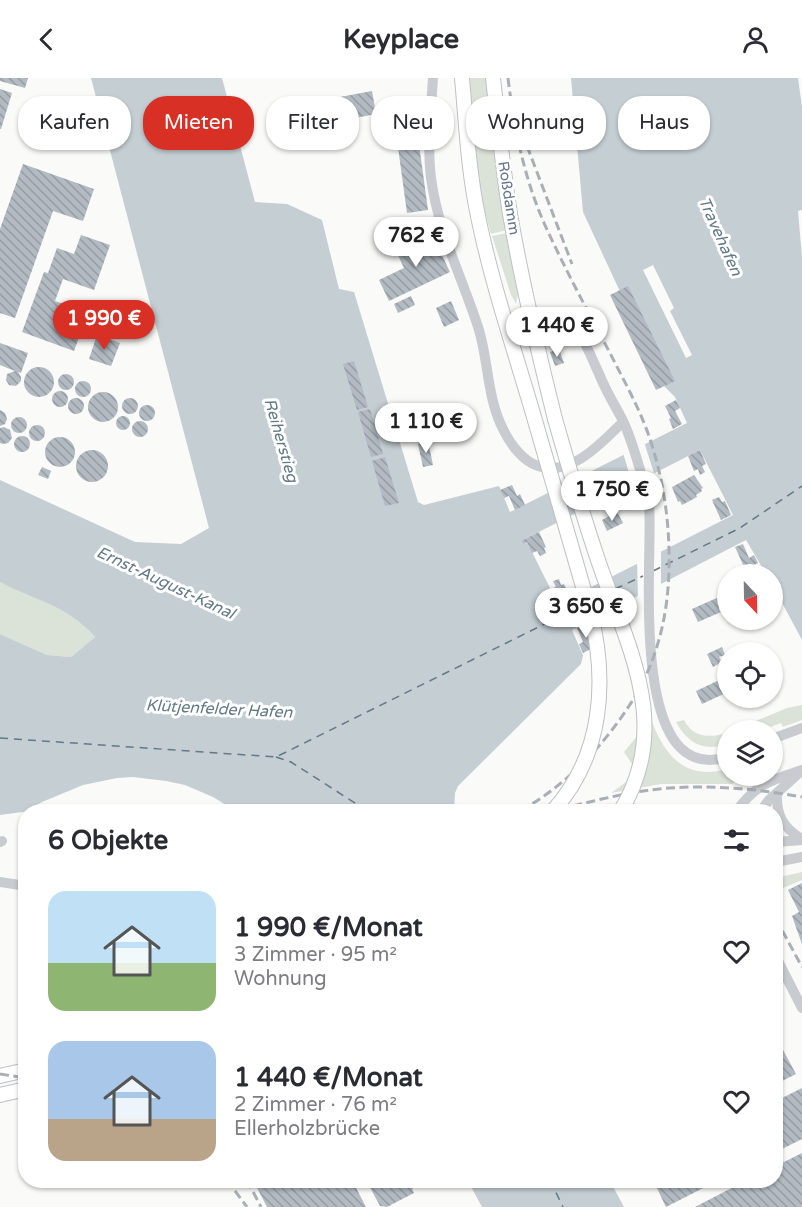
<!DOCTYPE html>
<html lang="de">
<meta charset="utf-8">
<style>
body{margin:0;font-family:"Varela Round",sans-serif;background:#f2f2f3;color:#2b2b33;height:100vh;display:flex;flex-direction:column;font-size:22px;white-space:nowrap}
*{box-sizing:border-box;margin:0}
p{font-size:20px;color:#7c7c81}
.icon{flex:none;width:33px;height:33px;fill:none;stroke:currentColor;stroke-width:2;stroke-linecap:round;stroke-linejoin:round}
.map{position:relative;flex:1;overflow:hidden}
.details{position:absolute;left:18px;top:726px;width:765px;height:384px;display:flex;flex-direction:column;background:#fff;border-radius:24px;box-shadow:0 2px 4px #0004}
.details>*{flex:none}
.banner{position:absolute;left:18px;top:18px;width:766px;height:54px;display:flex;gap:12px}
.needle{width:39px;rotate:158deg}
.fabs{position:absolute;left:717px;top:486px;display:grid;gap:12px}
.fabs a{display:grid;place-items:center;width:66px;height:66px;border-radius:50%;background:#fff;box-shadow:0 2px 4px #0004;font-size:30px}
.price{position:absolute;translate:-50% -51px;padding:0 14px;border-radius:21px;background:#fff;color:#222;font-size:20px;line-height:39px;filter:drop-shadow(0 2px 3px #0008)}
.price::after{content:'';position:absolute;left:50%;top:36px;width:18px;height:14px;margin-left:-9px;background:inherit;clip-path:polygon(0 0,100% 0,50% 100%)}
.price.active{background:#d93025;color:#fff}
ul{padding:0;list-style:none}
li{display:flex;align-items:center;gap:18px;height:150px;padding:0 30px}
li span{display:grid;place-items:center;flex:none;width:168px;height:120px;border-radius:18px;color:#555}
li>.icon{margin-inline-start:auto}
span .icon{width:72px;height:72px;fill:#fffc;stroke-width:1}
li b{font-size:26px}
h2{display:flex;justify-content:space-between;align-items:center;height:72px;padding:0 30px;font-size:26px}
.pill{padding:0 21px;border-radius:24px;background:#fff;box-shadow:0 2px 4px #0004;font-size:21px;line-height:54px}
.pill.active{background:#d93025;color:#fff}
header{display:flex;justify-content:space-between;align-items:center;height:78px;padding:0 30px;background:#fff;font-size:27px;font-weight:800}
.map>svg:first-child{display:block}
.grass{fill:#dbe3d8}
.water{fill:#c4ced3;fill-rule:evenodd}
.pier{fill:#fafaf8}
.lines{fill:none;stroke-linecap:round;stroke-linejoin:round}
.ferry{stroke:#637a86;stroke-width:1.5;stroke-dasharray:8 6;stroke-linecap:butt}
.building{fill:url(#building-back-hatch)}
.major-casing{stroke:#bdc1c5;stroke-width:16}
.minor{stroke:#c8cbd0;stroke-width:10}
.major{stroke:#fff;stroke-width:14}
.rail{stroke:#a9afb6;stroke-width:3;stroke-dasharray:9 4.5;stroke-linecap:butt}
.major-bridge-casing{stroke:#bdc1c5;stroke-width:16;stroke-linecap:butt}
.major-bridge{stroke:#fff;stroke-width:14}
.labels{text-anchor:middle;stroke-width:6;stroke-linejoin:round;paint-order:stroke}
.street-label{font-size:15px;fill:#66788c;stroke:#fff}
.water-label{font-size:16px;font-style:italic;fill:#637a86;stroke:#fff}
</style>
<header><svg class="icon" aria-label="back" viewBox="0 0 24 24"><path d="M15 5l-7 7 7 7"/></svg>Keyplace<svg class="icon" aria-label="person" viewBox="0 0 24 24"><circle cx="12" cy="8" r="4"/><path d="M4 21q1-7 8-7t8 7"/></svg></header>
<div class="map">
<svg width="802" height="1129" viewBox="0 0 802 1129">
<defs>
<pattern id="building-back-hatch" width="6" height="6" patternUnits="userSpaceOnUse" patternTransform="scale(1.5)"><rect width="6" height="6" fill="#b2bac2"/><path d="M-1 5l2 2M0 0l6 6M5-1l2 2" fill="none" stroke="#959ca4"/></pattern>
</defs>
<rect width="100%" height="100%" fill="#fafaf8"/>
<path class="grass" d="M468 0H488L507 152 491 156 481 120Z
M507 155 519 212 516 226 511 217 492 158Z
M0 504 60 529 84 548 95 559 71 579 47 577 0 556Z
M802 627V642L783 649 781 645 762 652H734L787 630Z
M651 641C664 677 685 703 727 691L728 698H741L732 706H661L611 715 630 701 632 686 624 674Z
M684 642C693 660 710 660 727 655V666C704 674 687 665 676 644Z
M802 794V802L776 813V807L784 798Z"/>
<path class="water" d="M91 0H222L255 124 287 126 322 142 339 211 354 214 418 424 424 427 499 408 510 434 687 345 675 319 664 308 583 134 571 0H798L802 29V132L798 133 802 179V562L773 508 772 496H766L746 462 572 552 583 577 581 586 458 708 455 715 454 733 197 734 165 724 126 720 0 737V556L47 577 71 579 95 559C64 525 38 524 0 504V402L135 464 181 466 209 450ZM700 372 733 437 558 526H555L556 522 527 464 524 466 523 462Z
M468 1103H610L624 1129H482Z"/>
<path class="pier" d="M653 187 674 230 670 233 692 277 686 280 643 192Z
M644 364 655 398 633 408 623 375Z
M661 470V509L638 521 637 482Z
M133 699 166 703 185 707 213 719 236 733H188L155 724 139 722 107 725 60 734H26V738L16 739 42 724 83 707 117 700Z"/>
<g class="lines">
<path class="ferry" d="M653 493 740 450 802 408
M615 511 643 498
M594 522 603 518
M0 660 276 679 581 528
M276 679 291 684 369 734
M550 1102 563 1129"/>
</g>
<path class="building" d="M0 0H28L25 10 0 3Z
M0 11 12 15 1 51H0Z
M372 13 376 36 345 42 340 19Z
M418 59 428 132 407 135 397 62Z
M23 86 94 111 83 143 53 133 15 240 0 235V151Z
M432 156 450 194 389 223 379 202 404 190 396 173Z
M81 157 110 167 94 212 63 201 55 223 88 235 74 273 22 254 44 194 48 195 57 170 74 176Z
M628 208 675 303 656 312 610 217Z
M411 218 415 227 398 235 394 226Z
M451 223 459 242 444 249 436 230Z
M97 257 120 265 111 288 89 281Z
M0 265 28 275 21 295 18 294 21 299V303L16 308 9 307 6 302 7 296 15 293 0 287Z
M559 271 564 285 555 288 550 274Z
M354 283 368 329 357 332 343 286Z
M24 304a15 15 0 1 1 30 0a15 15 0 1 1-30 0Z
M58 304a8 8 0 1 1 16 0a8 8 0 1 1-16 0Z
M75 311a8 8 0 1 1 16 0a8 8 0 1 1-16 0Z
M52 321a8 8 0 1 1 16 0a8 8 0 1 1-16 0Z
M88 329a15 15 0 1 1 30 0a15 15 0 1 1-30 0Z
M122 328a8 8 0 1 1 16 0a8 8 0 1 1-16 0Z
M68 328a8 8 0 1 1 16 0a8 8 0 1 1-16 0Z
M676 322 680 330 675 333 682 346 673 351 669 341 671 340 665 328Z
M139 335a8 8 0 1 1 16 0a8 8 0 1 1-16 0Z
M370 331 383 376 371 379 358 334Z
M0 332 5 335 7 341 5 346 0 348Z
M116 345a7 7 0 1 1 14 0a7 7 0 1 1-14 0Z
M11 347a8 8 0 1 1 16 0a8 8 0 1 1-16 0Z
M132 351a8 8 0 1 1 16 0a8 8 0 1 1-16 0Z
M29 355a8 8 0 1 1 16 0a8 8 0 1 1-16 0Z
M4 349 10 352 12 360 8 365 3 366 0 365V350Z
M14 366a8 8 0 1 1 16 0a8 8 0 1 1-16 0Z
M45 374a15 15 0 1 1 30 0a15 15 0 1 1-30 0Z
M428 363 433 387 423 389 418 366Z
M76 388a16 16 0 1 1 32 0a16 16 0 1 1-32 0Z
M700 372 706 386 702 388 705 394 700 397 698 391 694 393 688 378Z
M385 379 399 425 385 428 372 383Z
M42 389 51 393 48 401 38 397Z
M694 397 703 410 701 411 702 413 696 417 697 419 682 427 680 423 678 424 672 409Z
M512 407 517 418 520 416 525 427 515 432 509 418 504 420 500 412Z
M719 419 722 424 725 423 731 437 721 442 712 422Z
M617 434 623 445 607 453 602 442Z
M539 454 546 469 544 470 546 475 540 478 537 473 532 475 527 464 524 466 522 464 523 462Z
M743 466 749 480 754 477 758 485 745 491 735 469Z
M559 501 561 507 564 506 571 520 558 526 554 524 556 522 551 511 556 509 553 503Z
M728 515V531L698 544 692 531Z
M586 546 597 568 583 575 579 566 583 564 577 550Z
M722 569 725 577 719 579 722 584 713 589 707 576Z
M728 598V614L702 626 696 613Z
M802 805V866L792 838 799 834 788 812Z
M776 959 796 996 776 1006Z
M802 1010V1061L776 1074V1023Z
M802 1075V1129H695L747 1102H776V1088Z
M253 1102H352L366 1129H267Z
M366 1102H429L412 1111 414 1115 387 1129 380 1128Z
M653 1102H719L666 1129Z"/>
<g class="lines">
<defs>
<path id="major" d="M462 0C466 44 468 89 477 133 491 205 516 276 536 346
M493 0C498 45 503 91 510 136 522 205 538 273 555 341
M0 998 26 992
M0 1017 26 1011"/>
</defs>
<use href="#major" class="major-casing"/>
<path class="minor" d="M433 0C431 33 427 67 431 100 438 154 463 201 479 252 489 286 487 321 504 353 511 367 523 383 538 388 572 399 602 364 623 344
M507 244 543 236H565C579 246 596 290 604 307 610 320 617 331 623 343 631 360 636 378 641 395 644 405 649 415 649 426 654 478 625 711 728 679
M772 661 802 650
M777 715C776 737 783 750 802 761
M736 734C755 706 772 702 802 692
M760 734 769 722 800 694
M0 764 2 763
M776 764 802 762
M776 784 802 779
M0 804 26 808
M776 879 802 930"/>
<use href="#major" class="major"/>
<path class="rail" d="M508 0C514 50 524 99 544 145 564 189 587 232 610 275 624 303 640 331 650 361 664 404 670 446 669 491 668 540 656 587 629 628 601 671 563 710 518 734
M527 68 572 186
M547 734C587 725 628 713 669 710 713 707 759 711 802 719
M776 841 802 889
M0 996 26 1000
M227 1102 247 1129
M247 1102 261 1129"/>
<defs>
<path id="major-bridge" d="M555 341C569 390 583 438 599 485 628 569 673 649 620 734
M536 346 590 533C608 603 603 678 552 734"/>
</defs>
<use href="#major-bridge" class="major-bridge-casing"/>
<use href="#major-bridge" class="major-bridge"/>
</g>
<g class="labels">
<g class="street-label">
<text transform="translate(509 120) rotate(81)" y="5">Roßdamm</text>
</g>
<g class="water-label">
<text transform="translate(721 158) rotate(66)" y="6">Travehafen</text>
<text transform="translate(282 362) rotate(74)" y="6">Reiherstieg</text>
<text transform="translate(166 504) rotate(25)" y="6">Ernst-August-Kanal</text>
<text transform="translate(219 630) rotate(3)" y="6">Klütjenfelder Hafen</text>
</g>
</g>
</svg>
<div class="fabs">
<a><svg class="needle" viewBox="-14 -14 28 28"><path d="M0-13l5 13h-10z" fill="#e53935"/><path d="M0 13l5-13h-10z" fill="#7c7c81"/></svg></a>
<a><svg class="icon" aria-label="locate" viewBox="0 0 24 24"><circle cx="12" cy="12" r="6"/><path d="M12 2v4M12 18v4M2 12h4M18 12h4"/></svg></a>
<a><svg class="icon" aria-label="layers" viewBox="0 0 24 24"><path d="M12 4l9 5-9 5-9-5zM3 14l9 5 9-5"/></svg></a>
</div>
<b class="price" style="left:416px;top:190px">762 €</b>
<b class="price active" style="left:104px;top:273px">1 990 €</b>
<b class="price" style="left:557px;top:280px">1 440 €</b>
<b class="price" style="left:426px;top:376px">1 110 €</b>
<b class="price" style="left:612px;top:444px">1 750 €</b>
<b class="price" style="left:586px;top:561px">3 650 €</b>
<div class="banner">
<a class="pill">Kaufen</a>
<a class="pill active">Mieten</a>
<a class="pill">Filter</a>
<a class="pill">Neu</a>
<a class="pill">Wohnung</a>
<a class="pill">Haus</a>
</div>
<section class="details">
<h2>6 Objekte<svg class="icon" aria-label="filters" viewBox="0 0 24 24"><path d="M4 7h16M4 17h16"/><circle cx="9" cy="7" r="2"/><circle cx="15" cy="17" r="2"/></svg></h2>
<ul>
<li><span style="background:linear-gradient(#bfe0f5 60%,#8fb573 0)"><svg class="icon" aria-label="home" viewBox="0 0 24 24"><path d="M3 11l9-7 9 7M6 9v11h12V9"/></svg></span><div><b>1 990 €/Monat</b><p>3 Zimmer · 95 m²</p><p>Wohnung</p></div><svg class="icon" aria-label="heart" viewBox="0 0 24 24"><path d="M12 20l-8-8c-3-5 5-10 8-4 3-6 11-1 8 4z"/></svg></li>
<li><span style="background:linear-gradient(#a9c7e8 65%,#b9a48a 0)"><svg class="icon" aria-label="home" viewBox="0 0 24 24"><path d="M3 11l9-7 9 7M6 9v11h12V9"/></svg></span><div><b>1 440 €/Monat</b><p>2 Zimmer · 76 m²</p><p>Ellerholzbrücke</p></div><svg class="icon" aria-label="heart" viewBox="0 0 24 24"><path d="M12 20l-8-8c-3-5 5-10 8-4 3-6 11-1 8 4z"/></svg></li>
</ul>
</section>
</div>
